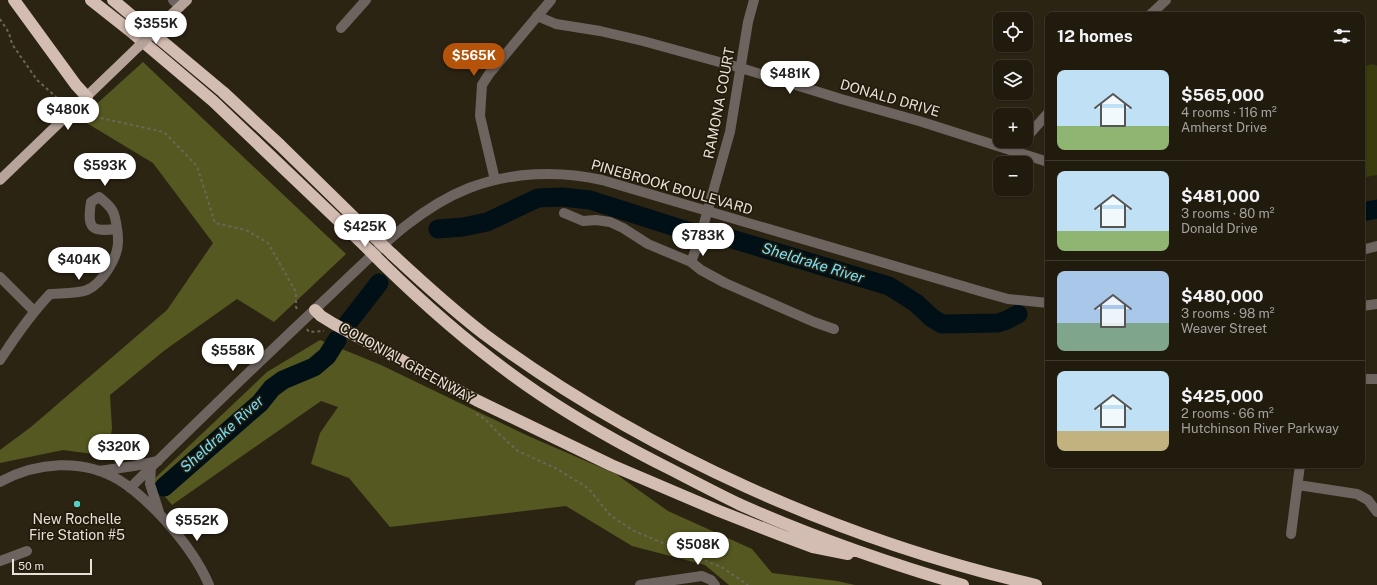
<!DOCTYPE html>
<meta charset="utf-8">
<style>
body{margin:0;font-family:"Public Sans",sans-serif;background:#292417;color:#f1f3f6;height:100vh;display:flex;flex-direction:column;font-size:15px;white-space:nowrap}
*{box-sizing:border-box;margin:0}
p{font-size:13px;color:#a2a19e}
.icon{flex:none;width:22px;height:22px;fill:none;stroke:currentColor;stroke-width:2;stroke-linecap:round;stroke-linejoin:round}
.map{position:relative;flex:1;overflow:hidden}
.sheet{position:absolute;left:1045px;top:12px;width:320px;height:456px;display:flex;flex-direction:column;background:#211b0e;border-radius:8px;box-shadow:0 1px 3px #0004,0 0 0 1px #3e392e}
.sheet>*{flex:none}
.fabs{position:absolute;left:993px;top:12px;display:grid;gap:8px}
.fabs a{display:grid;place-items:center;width:40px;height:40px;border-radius:8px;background:#211b0e;box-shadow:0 1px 3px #0004,0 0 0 1px #3e392e;font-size:20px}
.scale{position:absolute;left:12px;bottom:10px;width:80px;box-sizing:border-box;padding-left:4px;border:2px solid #e7e1d7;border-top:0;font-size:11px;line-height:14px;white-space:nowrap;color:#e7e1d7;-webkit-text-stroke:3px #221a0a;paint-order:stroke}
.price{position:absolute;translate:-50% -34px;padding:0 9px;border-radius:14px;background:#fff;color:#222;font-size:13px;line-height:26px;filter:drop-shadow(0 1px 2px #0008)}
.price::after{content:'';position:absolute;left:50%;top:24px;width:12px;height:9px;margin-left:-6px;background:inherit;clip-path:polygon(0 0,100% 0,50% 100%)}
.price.current{background:#b45309;color:#fff}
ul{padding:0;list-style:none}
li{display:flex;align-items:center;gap:12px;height:100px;padding:0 12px}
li+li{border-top:1px solid #3e392e}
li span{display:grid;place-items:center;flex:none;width:112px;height:80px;border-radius:8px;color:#555}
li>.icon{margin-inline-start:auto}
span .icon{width:48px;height:48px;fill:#fffc;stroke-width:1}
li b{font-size:17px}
h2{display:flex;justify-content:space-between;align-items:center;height:48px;padding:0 12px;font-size:17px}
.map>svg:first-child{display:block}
.green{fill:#3a3c0d}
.forest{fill:#565821}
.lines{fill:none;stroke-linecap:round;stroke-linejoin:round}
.river{stroke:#001016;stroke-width:19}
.path{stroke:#6d6658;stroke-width:2;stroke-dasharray:3 3;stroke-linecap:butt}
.minor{stroke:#6d6460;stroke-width:10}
.major{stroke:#b6a39a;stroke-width:10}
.highway{stroke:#d3bcb2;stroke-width:12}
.major-bridge{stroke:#b6a39a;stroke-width:10}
.highway-bridge{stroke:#d3bcb2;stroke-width:12}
.poi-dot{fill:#56cec2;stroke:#221a0a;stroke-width:1.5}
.labels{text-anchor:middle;stroke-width:3.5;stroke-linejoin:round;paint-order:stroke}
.street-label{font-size:14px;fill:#e7e1d7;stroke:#221a0a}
.poi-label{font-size:14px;fill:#e7e1d7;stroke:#221a0a}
.water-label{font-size:15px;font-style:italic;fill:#73e0fb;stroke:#221a0a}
</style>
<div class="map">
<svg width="1377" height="585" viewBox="0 0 1377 585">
<rect width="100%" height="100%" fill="#2c2413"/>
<path class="green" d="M1373 64 1377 66V175L1366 177 1362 173V67Z"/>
<path class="forest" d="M143 62 346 254 274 322 237 299 165 350 110 395 112 428 108 456 63 450 0 463V450L31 427 167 310 213 243 153 163 80 119Z
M320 340 381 365 526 435 616 474 668 511 752 549 772 573 837 581 855 585H729L705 565 632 546 566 506 390 527 349 478 311 464 320 433 338 407 321 401 172 505 152 481 267 372Z"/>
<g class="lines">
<path class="river" d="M1362 212 1377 209
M438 229 463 227 487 222 538 198 562 197 590 200 691 232 709 236H722L889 286 916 303 932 318 942 324 998 323 1007 320 1018 314
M348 323 379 283
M164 487 260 403 272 388 283 380 314 367 327 356 337 340"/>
<path class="path" d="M0 19 9 33 12 44 37 80 65 105
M83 114 164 132 197 166 215 223 246 230 268 243 296 292V307L298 311
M307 329 309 332 324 331
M476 414 485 419 500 435 518 451 557 469 588 488 610 515 634 531 723 568 748 585"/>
<path class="minor" d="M173 0 180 7
M1150 15 1166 0
M537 16 556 24 600 31 643 41 741 68 841 99 919 121 1048 162
M341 28 366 0
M1026 138 1048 113
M495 180 480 116 482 85 489 74 551 0
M99 197C113 208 115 212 117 229 91 232 87 229 91 202Z
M564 213 583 221 596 220 610 222 623 228 648 244 691 262 701 270 725 283 814 322 834 329
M1362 250 1377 246
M691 262 699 241 730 132 748 22 754 0
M0 277 34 311
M1362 306 1377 304
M0 360C15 337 30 315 50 294 61 293 76 294 87 290 102 284 118 257 118 242 118 238 118 233 117 229
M1362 379H1377
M151 467 150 484 159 512
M99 471 134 466 158 461
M0 482C36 462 83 458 119 480 137 491 151 505 165 520 182 539 199 561 209 585
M1298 485 1357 494 1368 500 1377 512
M130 488C196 423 261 360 328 297 371 257 413 210 469 188 511 172 558 170 602 180L983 292 1008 299 1048 303
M1291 534 1300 465
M0 561 27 551
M640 585 702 576 711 580 715 585"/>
<path class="major" d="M158 27 187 0
M0 180 138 47"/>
<path class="highway" d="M14 0 76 85 87 97
M91 0 129 30 213 101 364 245
M113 0 223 92 280 145 373 236
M392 254C422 282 452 309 484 334 643 452 843 541 1036 585
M383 264C431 311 482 355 538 393 581 422 626 447 672 470 695 482 718 494 741 505 813 537 888 563 963 585
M315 310 321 316 334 324 476 400 611 465 719 511 783 536 813 547 848 554"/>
<path class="major-bridge" d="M138 47 158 27"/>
<path class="highway-bridge" d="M373 236 392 254
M364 245 383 264"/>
</g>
<circle class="poi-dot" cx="77" cy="504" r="4"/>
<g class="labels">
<g class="street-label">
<text transform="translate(890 98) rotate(16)" y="5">DONALD DRIVE</text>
<text transform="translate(719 103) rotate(-79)" y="5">RAMONA COURT</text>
<text transform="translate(672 187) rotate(16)" y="5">PINEBROOK BOULEVARD</text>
<text transform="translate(407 363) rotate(29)" y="5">COLONIAL GREENWAY</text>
</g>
<g class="poi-label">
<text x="77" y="524">New Rochelle<tspan x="77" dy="16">Fire Station #5</tspan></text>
</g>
<g class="water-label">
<text transform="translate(813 263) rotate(17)" y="5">Sheldrake River</text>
<text transform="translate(222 434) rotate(-42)" y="5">Sheldrake River</text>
</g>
</g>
</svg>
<div class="fabs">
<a><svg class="icon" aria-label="locate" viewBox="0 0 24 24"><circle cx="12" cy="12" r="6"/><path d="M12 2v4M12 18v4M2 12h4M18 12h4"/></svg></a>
<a><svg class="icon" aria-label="layers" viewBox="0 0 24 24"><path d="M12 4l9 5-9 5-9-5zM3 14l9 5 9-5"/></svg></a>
<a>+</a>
<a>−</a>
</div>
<div class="scale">50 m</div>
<b class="price" style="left:156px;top:45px">$355K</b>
<b class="price current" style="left:474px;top:77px">$565K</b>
<b class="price" style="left:790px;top:95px">$481K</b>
<b class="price" style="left:68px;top:131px">$480K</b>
<b class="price" style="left:105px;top:187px">$593K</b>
<b class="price" style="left:365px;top:248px">$425K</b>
<b class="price" style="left:703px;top:257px">$783K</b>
<b class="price" style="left:79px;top:281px">$404K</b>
<b class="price" style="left:233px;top:372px">$558K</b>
<b class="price" style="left:119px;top:468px">$320K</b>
<b class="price" style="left:197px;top:542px">$552K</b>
<b class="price" style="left:698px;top:566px">$508K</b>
<section class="sheet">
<h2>12 homes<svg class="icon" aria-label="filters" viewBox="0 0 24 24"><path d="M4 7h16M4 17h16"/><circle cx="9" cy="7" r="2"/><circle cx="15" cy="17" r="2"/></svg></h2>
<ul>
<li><span style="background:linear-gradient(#bfe0f5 70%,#8fb573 0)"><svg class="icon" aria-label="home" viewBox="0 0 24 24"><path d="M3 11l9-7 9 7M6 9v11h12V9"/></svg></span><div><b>$565,000</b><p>4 rooms · 116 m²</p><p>Amherst Drive</p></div></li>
<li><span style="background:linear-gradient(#bfe0f5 75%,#8fb573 0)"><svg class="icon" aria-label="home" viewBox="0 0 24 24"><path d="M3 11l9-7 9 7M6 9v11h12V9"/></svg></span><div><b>$481,000</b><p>3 rooms · 80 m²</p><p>Donald Drive</p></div></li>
<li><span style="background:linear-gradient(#a9c7e8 65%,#7fa58c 0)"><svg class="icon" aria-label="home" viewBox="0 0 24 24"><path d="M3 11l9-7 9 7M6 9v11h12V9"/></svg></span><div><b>$480,000</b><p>3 rooms · 98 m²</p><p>Weaver Street</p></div></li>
<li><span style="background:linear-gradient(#bfe0f5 75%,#c2b280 0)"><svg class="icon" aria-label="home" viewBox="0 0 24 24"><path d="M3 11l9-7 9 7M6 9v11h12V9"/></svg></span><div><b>$425,000</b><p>2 rooms · 66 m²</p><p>Hutchinson River Parkway</p></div></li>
</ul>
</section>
</div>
